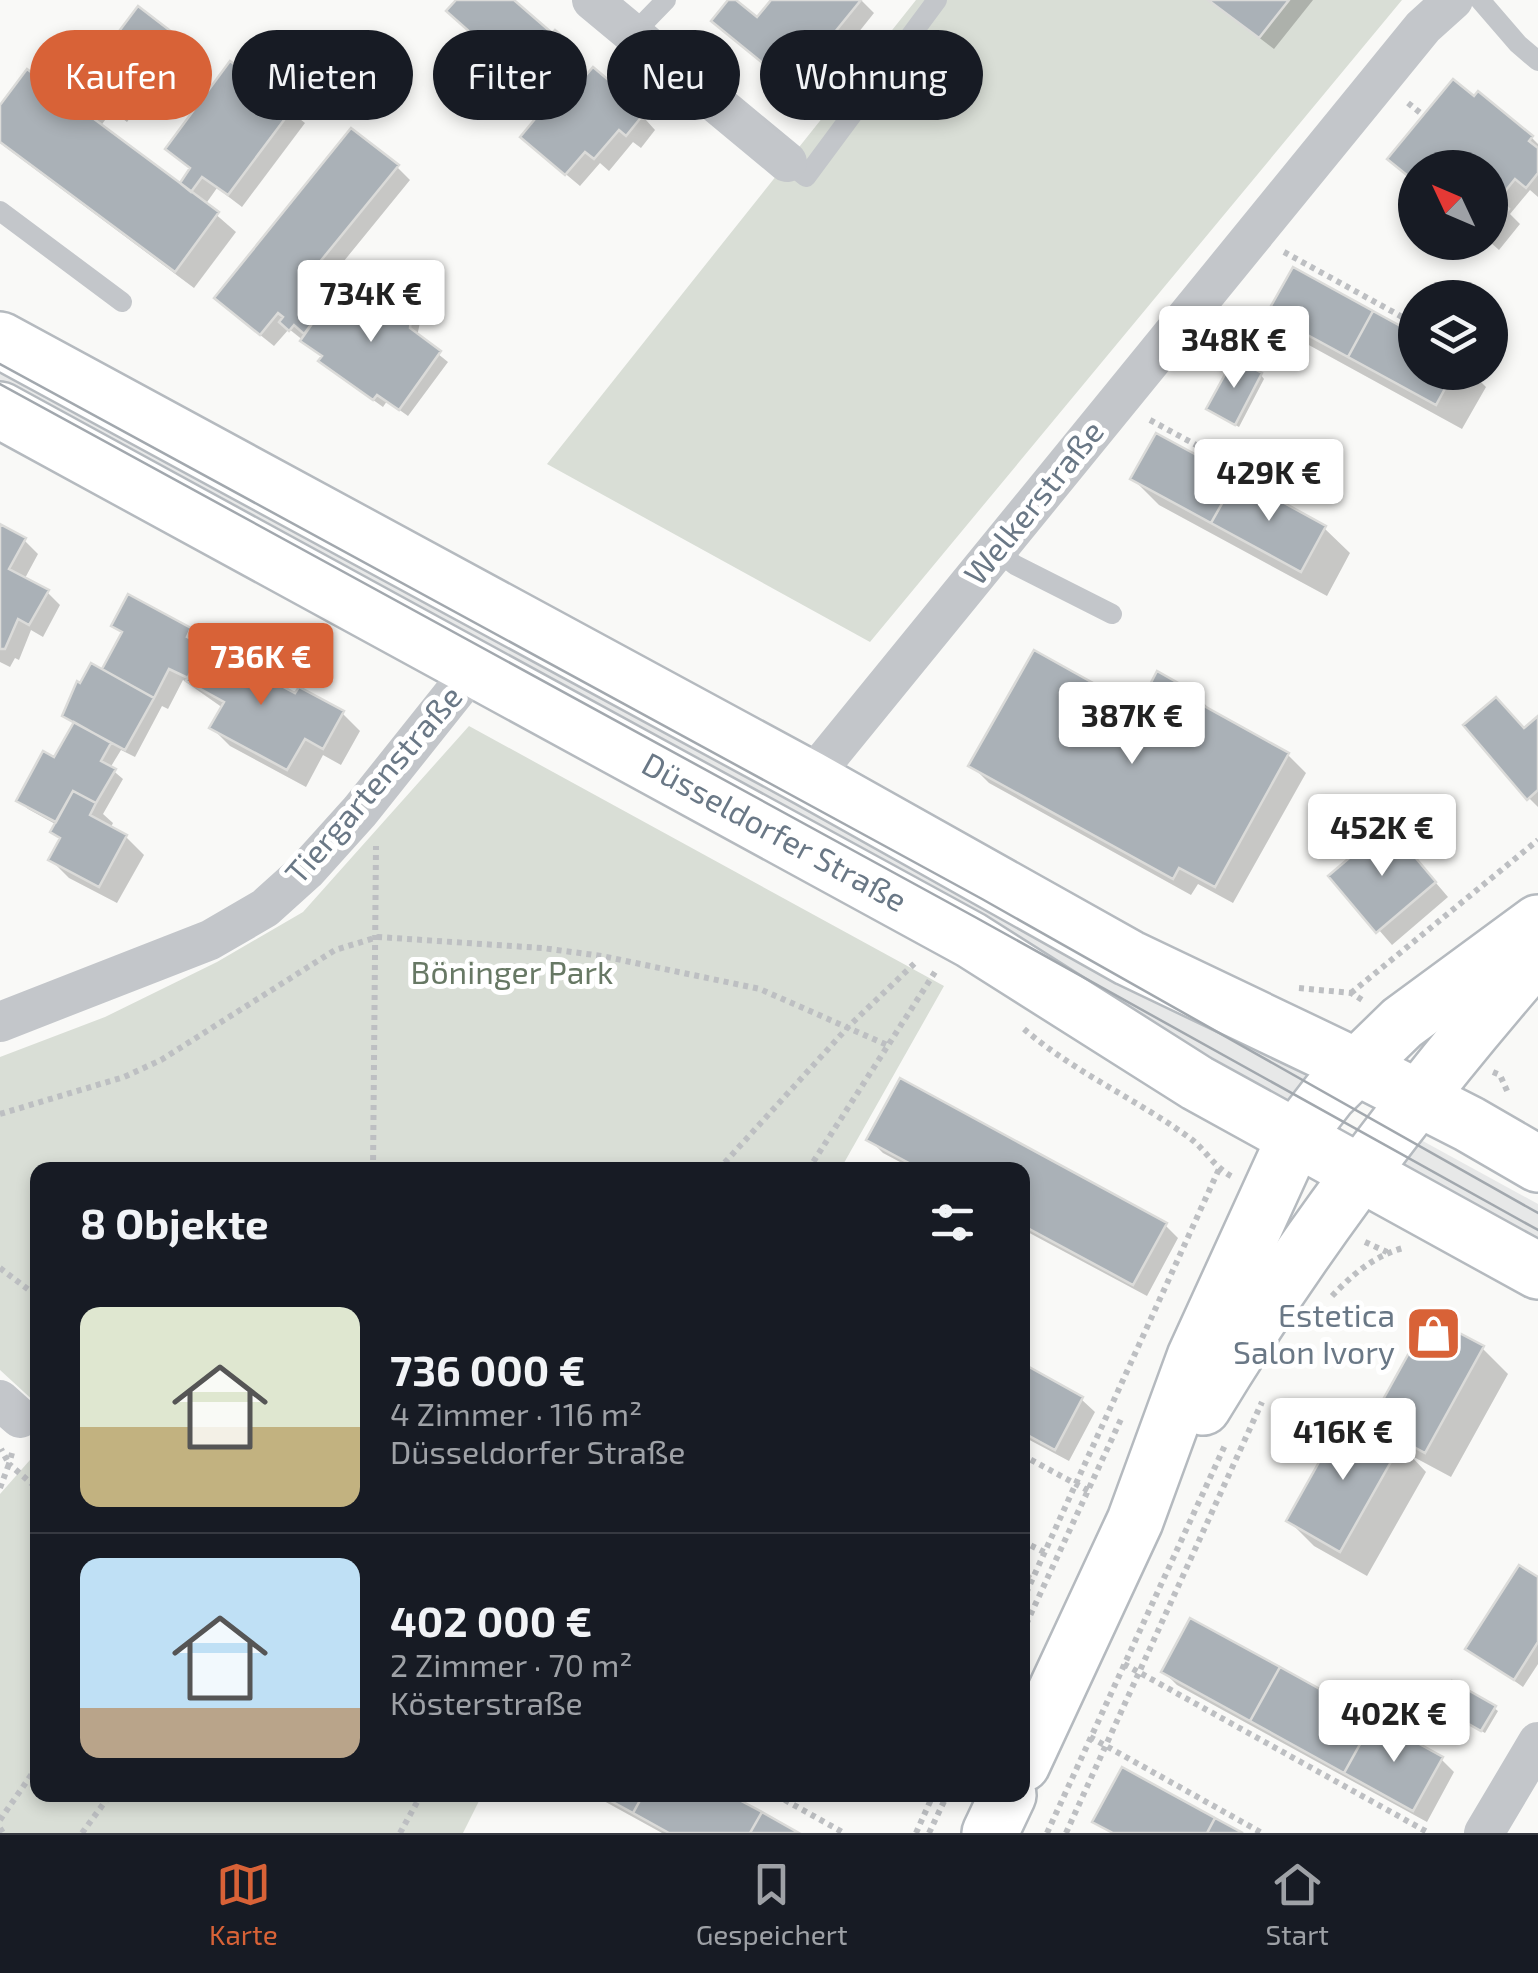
<!DOCTYPE html>
<html lang="de">
<meta charset="utf-8">
<style>
body{margin:0;font-family:"Exo 2",sans-serif;background:#242831;color:#f1f3f6;height:100vh;display:flex;flex-direction:column;font-size:38px;white-space:nowrap}
*{box-sizing:border-box;margin:0}
p{font-size:32px;color:#9ea1a6}
.icon{flex:none;width:55px;height:55px;fill:none;stroke:currentColor;stroke-width:2;stroke-linecap:round;stroke-linejoin:round}
.map{position:relative;flex:1;overflow:hidden}
.drawer{position:absolute;left:30px;top:1162px;width:1000px;height:640px;display:flex;flex-direction:column;background:#171b24;border-radius:20px;box-shadow:0 5px 15px #0003}
.drawer>*{flex:none}
.hud{position:absolute;left:30px;top:30px;width:1000px;height:90px;display:flex;gap:20px}
.needle{width:65px;rotate:314deg}
.controls{position:absolute;left:1398px;top:150px;display:grid;gap:20px}
.controls a{display:grid;place-items:center;width:110px;height:110px;border-radius:50%;background:#171b24;box-shadow:0 5px 15px #0003;font-size:50px}
.price{position:absolute;translate:-50% -85px;padding:0 22px;border-radius:10px;background:#fff;color:#222;font-size:32px;line-height:65px;filter:drop-shadow(0 2px 5px #0008)}
.price::after{content:'';position:absolute;left:50%;top:60px;width:30px;height:22px;margin-left:-15px;background:inherit;clip-path:polygon(0 0,100% 0,50% 100%)}
.price.active{background:#d86237;color:#fff}
ul{padding:0;list-style:none}
li{display:flex;align-items:center;gap:30px;height:250px;padding:0 50px}
li+li{border-top:2px solid #363941}
li span{display:grid;place-items:center;flex:none;width:280px;height:200px;border-radius:20px;color:#555}
li>.icon{margin-inline-start:auto}
span .icon{width:120px;height:120px;fill:#fffc;stroke-width:1}
li b{font-size:42px}
h2{display:flex;justify-content:space-between;align-items:center;height:120px;padding:0 50px;font-size:42px}
.chip{padding:0 35px;border-radius:45px;background:#171b24;box-shadow:0 5px 15px #0003;font-size:35px;line-height:90px}
.chip.active{background:#d86237;color:#fff}
.tabs{display:flex;justify-content:space-around;align-items:center;height:140px;border-top:2px solid #363941;background:#171b24;font-size:28px;color:#9ea1a6}
.tabs a{display:grid;justify-items:center;gap:5px}
.tabs .active{color:#d86237}
.map>svg:first-child{display:block}
.built{fill:#e7e8e8}
.green{fill:#d9ded6}
.shadow{fill:#0003}
.building{fill:#aab1b7;stroke:#dbdbd9;stroke-width:2.5}
.lines{fill:none;stroke-linecap:round;stroke-linejoin:round}
.secondary-casing{stroke:#b5babf;stroke-width:60}
.path{stroke:#bdbfc2;stroke-width:6;stroke-dasharray:5 5;stroke-linecap:butt}
.lane{stroke:#c3c6ca;stroke-width:20}
.street{stroke:#c3c6ca;stroke-width:40}
.secondary{stroke:#fff;stroke-width:55}
.tram{stroke:#a2a8ae;stroke-width:2.5}
.labels{text-anchor:middle;stroke-width:10;stroke-linejoin:round;paint-order:stroke}
.street-label{font-size:32px;fill:#6a7886;stroke:#fff}
.park-label{font-size:32px;fill:#677864;stroke:#fff}
.poi-label{font-size:32px;fill:#6a7886;stroke:#fff;text-anchor:end}
</style>
<div class="map">
<svg width="1538" height="1833" viewBox="0 0 1538 1833">
<rect width="100%" height="100%" fill="#f9f9f7"/>
<path class="built" d="M0 353 1237 1035 1304 1073 1306 1079 1289 1101 1050 965 0 394Z
M1421 1140 1538 1204V1240L1404 1166 1403 1160Z"/>
<path class="green" d="M916 0H1402L870 642 547 464Z
M469 726 944 986 840 1170H38L37 1404 0 1370V1057L105 1017 217 962 303 912Z
M37 1452 38 1795H482L463 1833H0V1494Z"/>
<path class="shadow" d="M457 0H511L552 37 555 34 573 49 555 71 526 45 515 58 497 41 491 48 458 19Z
M731 0 757 21 774 0H861L874 13 806 98 714 21Z
M1210 0H1313L1274 49Z
M176 38 184 46 127 122 94 97 92 100 108 116 100 127 188 192 192 170 168 149 231 65 305 123 242 207 217 188 205 205 236 232 194 288 0 143V109L68 103Z
M593 70 628 100 655 130 641 148 633 142 609 171 600 163 580 186 537 150 564 105Z
M1532 138 1538 144V197L1530 190 1510 214 1520 224 1499 250 1490 242V168H1415V188L1410 178 1391 159Z
M397 167 410 180 313 299 325 309 375 306 410 310 420 322 417 337 448 362 408 416 387 401 383 407 330 369 324 357 289 329 274 346 230 311Z
M1270 313 1415 337V372H1471L1486 387 1462 429 1296 338Z
M1261 375 1264 379 1239 427 1213 413Z
M1133 479 1324 528 1350 553 1327 596 1159 505Z
M0 527 24 540 38 554 24 580 47 592 60 605 43 637 31 630 19 660 15 658 10 667 0 662Z
M114 625 190 630 207 647 246 661 264 679 260 687 342 713 360 731 341 765 323 755 306 787 230 746 212 728 223 708 183 680 168 709 162 706 135 757 121 750 110 768 123 779 103 814 113 823 110 829 126 837 144 855 117 903 69 878 51 860 61 840 53 832 57 825 28 809 19 800 55 760 75 725 65 715 113 677 105 669 124 635Z
M1199 698 1216 716 1288 755 1306 773 1233 903 1198 884 1191 895 989 783 971 765 1139 711Z
M1538 720V807L1529 798 1525 731Z
M1401 842 1448 897 1392 945 1332 876Z
M901 1081 1165 1225 1178 1238 1147 1296 1022 1229V1170H915L883 1153 869 1139Z
M1482 1348 1508 1374 1451 1477 1410 1455 1426 1472 1367 1576 1314 1546 1289 1521 1389 1439 1373 1423Z
M1022 1366 1081 1399 1095 1412 1069 1461 1022 1436Z
M1022 1567 1032 1576 1022 1593Z
M1538 1580V1664L1523 1687 1468 1648Z
M1164 1672 1441 1759 1454 1772 1427 1822 1177 1685Z
M1494 1708 1498 1711 1485 1733 1444 1710Z
M593 1795H725L794 1833H662Z"/>
<path class="building" d="M514 0 552 33 534 55 516 38 505 51 487 34 481 42 446 11 456 0Z
M728 0H736L757 17 771 0H861L791 86 711 21Z
M1208 0H1289L1259 38Z
M138 6 177 36 118 115 78 86Z
M555 30 571 44 550 69 534 55Z
M230 61 293 108 228 195 202 177 191 192 180 183 190 168 165 149Z
M593 67 630 98 627 101 643 115 626 136 619 130 594 159 585 152 565 175 520 137 555 95 563 102Z
M27 69 68 100 78 86 92 96 82 110 219 212 175 272 0 142V105Z
M1453 79 1474 96 1478 91 1533 136 1529 141 1538 148V173L1526 188 1515 179 1498 200 1509 209 1490 231V168H1415V190L1404 181 1408 176 1387 159Z
M351 128 399 165 301 285 325 306 304 334 294 325 289 331 279 322 283 317 278 313 260 335 214 298Z
M1293 267 1373 311 1348 357 1267 313Z
M342 281 375 303 385 297 402 298 412 311 410 328 441 351 399 410 377 395 373 400 318 361 322 356 300 341Z
M1373 311 1415 334V372H1454L1436 405 1348 357Z
M1234 358 1262 373 1235 425 1206 409Z
M1156 433 1237 477 1211 523 1130 479Z
M1237 477 1326 526 1301 572 1211 523Z
M0 524 26 538 9 569 49 590 29 625 18 619 5 649H0Z
M128 594 191 628 187 637 205 646 188 678 169 669 154 698 102 669 122 632 111 626Z
M209 637 248 659 241 673 270 689 274 682 295 693 299 687 344 711 323 749 305 739 287 770 209 728 224 702 186 681Z
M1034 650 1138 708 1157 671 1201 696 1197 702 1289 753 1215 887 1179 868 1173 879 968 766Z
M91 663 154 698 125 750 62 716 77 681 80 683Z
M1496 697 1524 728 1538 716V790L1527 800 1463 725Z
M74 722 111 743 101 761 116 769 96 803 73 791 56 822 16 801 43 751 54 757Z
M73 791 96 803 90 815 127 835 99 887 48 860 60 838 50 832Z
M1388 825 1436 882 1376 933 1328 876Z
M900 1078 1167 1223 1133 1285 1022 1225V1170H922L866 1140Z
M1429 1317 1484 1346 1425 1453 1370 1423Z
M1022 1363 1083 1397 1055 1450 1022 1432Z
M1346 1414 1401 1444 1340 1552 1286 1521Z
M1519 1565 1538 1577V1642L1514 1680 1465 1649Z
M1190 1618 1280 1667 1250 1721 1161 1672Z
M1280 1667 1374 1719 1344 1773 1250 1721Z
M1452 1681 1496 1706 1481 1731 1437 1706Z
M1374 1719 1443 1757 1413 1811 1344 1773Z
M1122 1767 1215 1818 1207 1833H1113L1092 1822Z
M600 1795H643L633 1813Z
M643 1795H730L762 1812 750 1833H669L633 1813Z
M762 1812 799 1833H750Z
M1215 1818 1243 1833H1207Z"/>
<g class="lines">
<defs>
<g id="secondary">
<path d="M0 340 810 779 1129 958 1355 1066 1469 1124 1538 1164"/>
<path id="s1" d="M0 410 971 940 1197 1083 1538 1271"/>
<path d="M1203 1407C1301 1245 1414 1096 1538 954"/>
<path d="M1022 1764 1135 1521 1195 1357 1295 1138 1329 1094 1402 1023 1538 923"/>
<path d="M990 1833 1008 1795"/>
</g>
</defs>
<use href="#secondary" class="secondary-casing"/>
<path class="path" d="M1408 103 1423 115
M1284 252 1415 324
M1150 420 1294 498
M1299 988 1351 993 1364 1001
M1351 993 1538 840
M1024 1029C1074 1072 1134 1098 1187 1136 1205 1148 1213 1167 1233 1177
M1493 1072 1500 1075 1508 1093
M0 1114 124 1077 161 1060 335 950 378 937 542 948 602 956 760 989 887 1045
M373 1170 376 846
M718 1170 849 1026 917 961
M808 1170 937 969
M1365 1242 1387 1252
M0 1268 38 1297
M1332 1296C1353 1274 1374 1256 1403 1248
M12 1453 9 1464 38 1489
M1022 1455 1089 1491
M0 1488 9 1464 1 1449
M1022 1541 1048 1554
M1022 1602 1219 1169
M1022 1633 1122 1417
M1124 1664 1429 1833
M1090 1737 1262 1833
M776 1795 844 1833
M0 1820 38 1765
M0 1828 3 1833
M82 1833 110 1795
M400 1833 421 1795
M916 1833 933 1795
M929 1833 947 1795
M1047 1833 1226 1443
M1066 1833 1262 1402"/>
<path class="lane" d="M1480 0 1518 44 1538 61
M633 34 666 0
M787 162 806 177 937 0
M0 211 122 302
M996 550 1015 565 1112 614"/>
<path class="street" d="M592 0 787 162
M810 779 1423 27 1453 0
M0 1022 210 940 265 908 306 871 360 811 474 668
M0 1400 20 1418
M1484 1833 1538 1742"/>
<use href="#secondary" class="secondary"/>
<path class="tram" d="M0 364 982 899 1538 1213
M0 384 975 917 1538 1230"/>
</g>
<defs>
<symbol id="shop-square" viewBox="-11 -11 22 22"><rect x="-9" y="-9" width="18" height="18" rx="4" fill="#d86237" stroke="#fff"/><path d="M-5-2.5h2.3a2.7 3.5 0 0 1 5.4 0H5L5.5 6h-11ZM-1.5-2.5h3a1.5 2.3 0 0 0-3 0Z" fill="#fff"/></symbol>
</defs>
<g fill-rule="evenodd">
<use href="#shop-square" x="1402" y="1302" width="63" height="63"/>
</g>
<g class="labels">
<g class="street-label">
<text transform="translate(1034 503) rotate(-51)" y="11">Welkerstraße</text>
<text transform="translate(374 785) rotate(-49)" y="11">Tiergartenstraße</text>
<text dy="11" stroke="none"><textPath href="#s1" startOffset="882">Düsseldorfer Straße</textPath></text>
</g>
<g class="park-label">
<text x="512" y="984">Böninger Park</text>
</g>
<g class="poi-label">
<text x="1395" y="1327">Estetica<tspan x="1395" dy="37">Salon Ivory</tspan></text>
</g>
</g>
</svg>
<div class="controls">
<a><svg class="needle" viewBox="-14 -14 28 28"><path d="M0-13l5 13h-10z" fill="#e53935"/><path d="M0 13l5-13h-10z" fill="#9ea1a6"/></svg></a>
<a><svg class="icon" aria-label="layers" viewBox="0 0 24 24"><path d="M12 4l9 5-9 5-9-5zM3 14l9 5 9-5"/></svg></a>
</div>
<b class="price" style="left:371px;top:345px">734K €</b>
<b class="price" style="left:1234px;top:391px">348K €</b>
<b class="price" style="left:1269px;top:524px">429K €</b>
<b class="price active" style="left:261px;top:708px">736K €</b>
<b class="price" style="left:1132px;top:767px">387K €</b>
<b class="price" style="left:1382px;top:879px">452K €</b>
<b class="price" style="left:1343px;top:1483px">416K €</b>
<b class="price" style="left:1394px;top:1765px">402K €</b>
<div class="hud">
<a class="chip active">Kaufen</a>
<a class="chip">Mieten</a>
<a class="chip">Filter</a>
<a class="chip">Neu</a>
<a class="chip">Wohnung</a>
</div>
<section class="drawer">
<h2>8 Objekte<svg class="icon" aria-label="filters" viewBox="0 0 24 24"><path d="M4 7h16M4 17h16"/><circle cx="9" cy="7" r="2"/><circle cx="15" cy="17" r="2"/></svg></h2>
<ul>
<li><span style="background:linear-gradient(#dfe7d0 60%,#c2b280 0)"><svg class="icon" aria-label="home" viewBox="0 0 24 24"><path d="M3 11l9-7 9 7M6 9v11h12V9"/></svg></span><div><b>736 000 €</b><p>4 Zimmer · 116 m²</p><p>Düsseldorfer Straße</p></div></li>
<li><span style="background:linear-gradient(#bfe0f5 75%,#b9a48a 0)"><svg class="icon" aria-label="home" viewBox="0 0 24 24"><path d="M3 11l9-7 9 7M6 9v11h12V9"/></svg></span><div><b>402 000 €</b><p>2 Zimmer · 70 m²</p><p>Kösterstraße</p></div></li>
</ul>
</section>
</div>
<nav class="tabs">
<a class="active"><svg class="icon" aria-label="map" viewBox="0 0 24 24"><path d="M3 6l6-2 6 2 6-2v14l-6 2-6-2-6 2zM9 4v14M15 6v14"/></svg>Karte</a>
<a><svg class="icon" aria-label="saved" viewBox="0 0 24 24"><path d="M7 4h10v16l-5-4-5 4z"/></svg>Gespeichert</a>
<a><svg class="icon" aria-label="home" viewBox="0 0 24 24"><path d="M3 11l9-7 9 7M6 9v11h12V9"/></svg>Start</a>
</nav>
